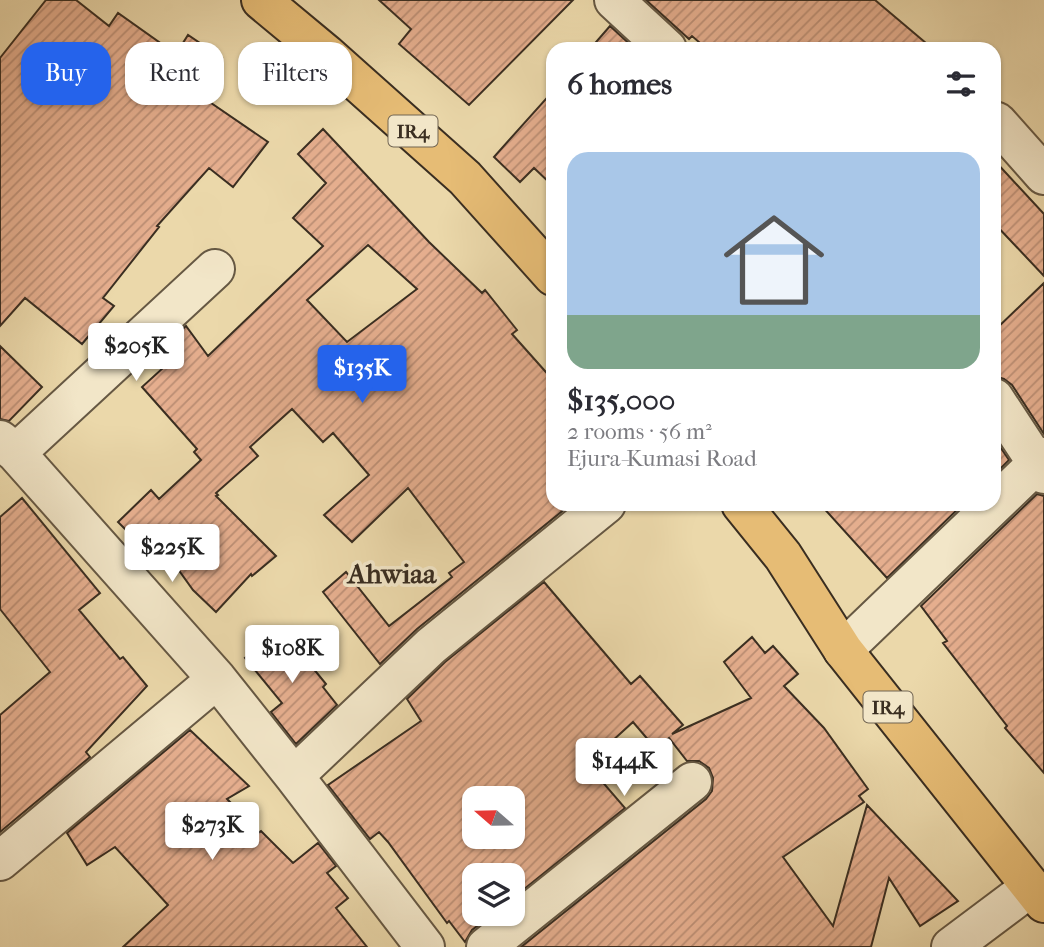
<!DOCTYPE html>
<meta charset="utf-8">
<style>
body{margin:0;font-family:"IM FELL French Canon",serif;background:#f2f2f3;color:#2b2b33;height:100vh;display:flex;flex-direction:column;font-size:26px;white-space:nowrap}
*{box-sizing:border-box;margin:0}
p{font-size:23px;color:#7c7c81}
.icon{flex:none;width:38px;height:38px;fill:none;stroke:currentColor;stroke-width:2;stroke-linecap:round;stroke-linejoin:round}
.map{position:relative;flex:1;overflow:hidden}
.details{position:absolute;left:546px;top:42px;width:455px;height:469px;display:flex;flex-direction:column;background:#fff;border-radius:21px;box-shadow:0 2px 5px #0004}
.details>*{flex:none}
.banner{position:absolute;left:21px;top:42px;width:420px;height:63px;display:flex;gap:14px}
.needle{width:46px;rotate:290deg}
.controls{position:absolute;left:462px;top:786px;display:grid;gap:14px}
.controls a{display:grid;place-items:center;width:63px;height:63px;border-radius:14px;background:#fff;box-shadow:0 2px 5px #0004;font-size:35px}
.price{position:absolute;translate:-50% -60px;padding:0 16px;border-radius:7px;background:#fff;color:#222;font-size:23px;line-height:46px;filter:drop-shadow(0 2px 4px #0008)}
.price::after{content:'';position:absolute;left:50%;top:42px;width:21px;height:16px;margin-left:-10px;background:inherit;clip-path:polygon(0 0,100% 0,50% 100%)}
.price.active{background:#2563eb;color:#fff}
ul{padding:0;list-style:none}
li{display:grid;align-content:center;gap:14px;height:371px;padding:0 21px}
li span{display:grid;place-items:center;height:217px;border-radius:21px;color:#555}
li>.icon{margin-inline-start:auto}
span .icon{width:126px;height:126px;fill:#fffc;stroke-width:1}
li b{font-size:30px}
h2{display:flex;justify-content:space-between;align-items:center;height:84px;padding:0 21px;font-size:30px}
.pill{padding:0 24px;border-radius:21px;background:#fff;box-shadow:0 2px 5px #0004;font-size:24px;line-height:63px}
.pill.active{background:#2563eb;color:#fff}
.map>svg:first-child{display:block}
.building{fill:url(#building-hatch);stroke:#3a2e21;stroke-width:2;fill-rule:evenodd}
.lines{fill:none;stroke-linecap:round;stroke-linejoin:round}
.minor-casing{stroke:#665843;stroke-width:42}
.major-casing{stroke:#3a2e21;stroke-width:42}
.minor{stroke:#f2e6c8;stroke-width:38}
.major{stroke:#e6bc75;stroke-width:38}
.labels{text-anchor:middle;stroke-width:7;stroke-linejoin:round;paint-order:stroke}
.shield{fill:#f2e6c8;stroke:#716553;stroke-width:2}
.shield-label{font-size:19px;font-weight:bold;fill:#3a2e21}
.district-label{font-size:28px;font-weight:bold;fill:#3a2e21;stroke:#f2e6c8}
</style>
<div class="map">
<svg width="1044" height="947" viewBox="0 0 1044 947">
<defs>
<pattern id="building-hatch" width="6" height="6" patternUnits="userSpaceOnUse" patternTransform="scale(1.75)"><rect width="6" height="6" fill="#e5ae8e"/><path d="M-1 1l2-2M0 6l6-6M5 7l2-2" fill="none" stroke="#bb8e74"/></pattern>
</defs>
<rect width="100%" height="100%" fill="#ebd8aa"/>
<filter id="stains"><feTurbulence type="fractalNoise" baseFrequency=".00286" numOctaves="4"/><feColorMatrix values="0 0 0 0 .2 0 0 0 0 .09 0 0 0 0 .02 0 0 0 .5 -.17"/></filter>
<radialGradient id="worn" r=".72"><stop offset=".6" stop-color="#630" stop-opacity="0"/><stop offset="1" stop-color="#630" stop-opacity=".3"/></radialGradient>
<path class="building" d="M46 0H76L109 26 118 13 176 54 188 35 222 58 198 94 268 142 233 187 209 168 157 226 159 227 103 298 114 306 82 344 25 298 0 326V58Z
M379 0H573L469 105 399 44 411 29Z
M646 0H875L933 49H707L692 36 689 39Z
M610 26 635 49H590Z
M553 91V186L534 168 520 182 494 157Z
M323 129 429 242 482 293 485 290 517 330 512 334 553 380V504H571L417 629 380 664 323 592 346 572 389 626 452 577 449 573 464 562 408 488 352 542 324 515 369 475 333 433 323 442 292 409 250 447 258 456 216 493 218 495 216 496 276 556 252 576 251 574 216 612 193 590 160 544 150 554 118 522 151 490 159 499 201 460 194 452 197 449 142 387 174 358 164 346 186 326 208 356 323 246 293 218 326 183 298 154ZM368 245 417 289 347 342 307 300Z
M994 160 1044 214V276L994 223Z
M1044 283V434L1012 385 1004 379 994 376V331Z
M0 346 42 387 9 421 0 419Z
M994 438 1009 460 994 475Z
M1037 494 1044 496V773L1005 728 1007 726 943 643 947 641 921 606Z
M22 498 100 593 79 610 120 659 123 657 147 686 86 752 90 757 0 832V715L50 672 0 609V517Z
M820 504H963L887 578Z
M544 582 631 684 640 676 683 725 672 734 751 698 724 662 752 637 765 653 773 646 798 674 784 686 824 728 868 789 859 796 864 802 783 857 833 926 867 805 958 901 920 926 889 878 871 947H521L706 799 712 791 713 778 709 768 699 761H687L669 738 656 749 633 722 587 764 625 808 513 898V875H474V914H493L472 930 465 942 449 921 447 923 388 842 379 832 370 839 328 785 421 721 407 699 445 662ZM474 798H513V836H474Z
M281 629 326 684 323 687 337 705 296 744 271 712 282 703 245 658Z
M190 730 249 786 227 799 231 803 214 817 237 847 261 831 293 863 318 843 336 866 327 873 348 898 336 908 367 947H123L168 905 115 847 87 865 67 833Z"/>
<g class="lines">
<defs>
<path id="minor" d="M614 0 667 49
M994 121 997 122 1044 175
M994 398 1044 474
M0 440 16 453 217 679 294 776
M16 453 215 269
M843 650 1044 457
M0 861 217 679
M425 947 294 776 431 646 606 504
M486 947 692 782
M951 947 1031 887"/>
<path id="major" d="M261 0 326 54 465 178 553 276
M741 504 783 556 843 650 1044 903"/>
</defs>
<use href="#minor" class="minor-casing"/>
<use href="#major" class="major-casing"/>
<use href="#minor" class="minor"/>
<use href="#major" class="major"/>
</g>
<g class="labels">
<g class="shield">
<rect x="388.5" y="115.5" width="49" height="31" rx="5"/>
<rect x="863.5" y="691.5" width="49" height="31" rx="5"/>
</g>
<g class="shield-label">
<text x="413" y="138">IR4</text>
<text x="888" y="714">IR4</text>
</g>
<g class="district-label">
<text x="392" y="583">Ahwiaa</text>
</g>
</g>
<rect width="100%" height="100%" filter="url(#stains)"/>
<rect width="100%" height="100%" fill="url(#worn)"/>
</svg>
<div class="controls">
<a><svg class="needle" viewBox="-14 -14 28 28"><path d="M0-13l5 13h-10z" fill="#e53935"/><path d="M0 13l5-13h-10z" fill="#7c7c81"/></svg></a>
<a><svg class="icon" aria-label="layers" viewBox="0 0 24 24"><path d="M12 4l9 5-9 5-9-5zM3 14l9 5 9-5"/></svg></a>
</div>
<b class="price" style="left:136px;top:383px">$205K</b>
<b class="price active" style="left:362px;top:405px">$135K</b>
<b class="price" style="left:172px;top:584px">$225K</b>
<b class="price" style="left:292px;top:685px">$108K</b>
<b class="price" style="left:624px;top:798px">$144K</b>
<b class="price" style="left:212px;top:862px">$273K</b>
<div class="banner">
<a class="pill active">Buy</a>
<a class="pill">Rent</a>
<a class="pill">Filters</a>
</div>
<section class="details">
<h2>6 homes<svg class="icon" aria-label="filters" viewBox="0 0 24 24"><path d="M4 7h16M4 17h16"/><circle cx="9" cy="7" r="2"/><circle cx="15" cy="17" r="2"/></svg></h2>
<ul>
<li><span style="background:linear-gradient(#a9c7e8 75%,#7fa58c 0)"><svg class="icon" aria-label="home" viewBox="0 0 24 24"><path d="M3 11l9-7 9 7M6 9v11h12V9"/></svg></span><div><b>$135,000</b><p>2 rooms · 56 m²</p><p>Ejura-Kumasi Road</p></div></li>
</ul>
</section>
</div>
